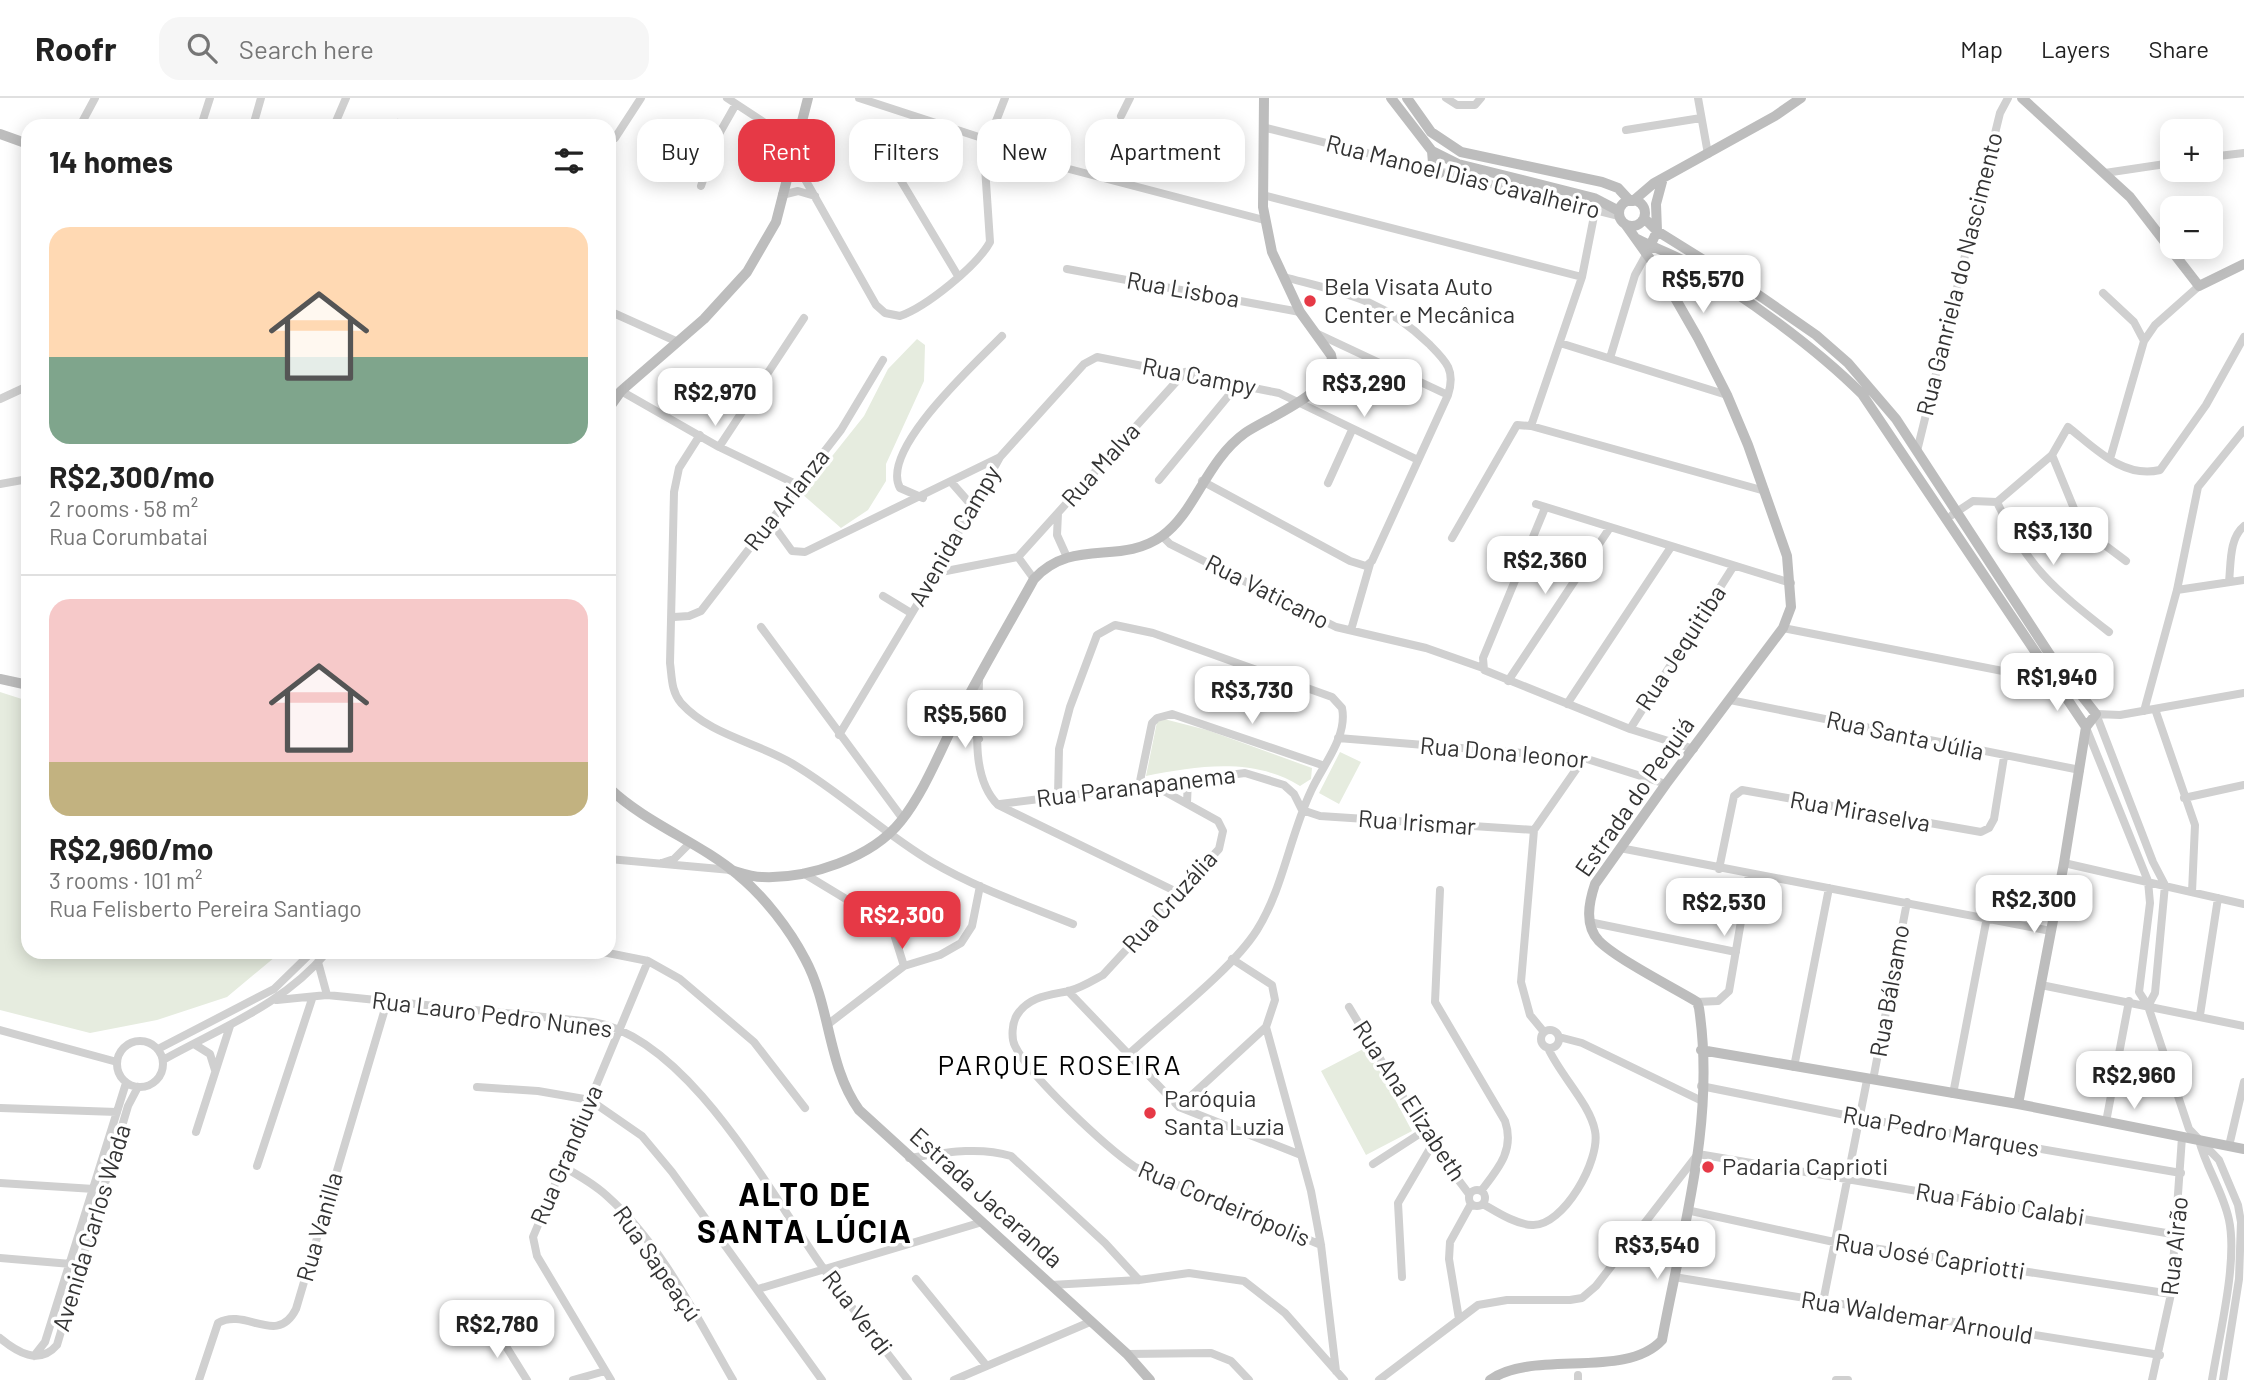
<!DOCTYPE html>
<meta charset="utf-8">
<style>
body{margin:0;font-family:Barlow,sans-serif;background:#f6f6f6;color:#222;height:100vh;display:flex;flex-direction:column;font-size:26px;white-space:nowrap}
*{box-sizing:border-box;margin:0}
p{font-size:23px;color:#767676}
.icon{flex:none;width:38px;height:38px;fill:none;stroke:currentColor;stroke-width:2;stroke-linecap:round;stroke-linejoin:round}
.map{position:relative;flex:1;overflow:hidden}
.details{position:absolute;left:21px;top:21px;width:595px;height:840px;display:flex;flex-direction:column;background:#fff;border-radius:21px;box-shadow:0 4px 18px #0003}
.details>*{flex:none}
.banner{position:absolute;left:637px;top:21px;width:665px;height:63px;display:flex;gap:14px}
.controls{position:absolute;left:2160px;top:21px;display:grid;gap:14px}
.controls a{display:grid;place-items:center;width:63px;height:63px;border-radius:14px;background:#fff;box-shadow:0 4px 18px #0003;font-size:35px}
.price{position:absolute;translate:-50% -60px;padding:0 16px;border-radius:14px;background:#fff;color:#222;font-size:23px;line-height:46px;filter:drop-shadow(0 2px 4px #0008)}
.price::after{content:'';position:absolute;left:50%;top:42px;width:21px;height:16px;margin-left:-10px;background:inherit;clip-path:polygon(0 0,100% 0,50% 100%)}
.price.active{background:#e63946;color:#fff}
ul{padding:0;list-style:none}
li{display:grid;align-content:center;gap:14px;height:371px;padding:0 28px}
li+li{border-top:2px solid #e0e0e0}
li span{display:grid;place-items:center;height:217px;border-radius:21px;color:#555}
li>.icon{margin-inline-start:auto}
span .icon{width:126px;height:126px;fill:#fffc;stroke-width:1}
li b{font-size:30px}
h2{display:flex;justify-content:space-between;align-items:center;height:84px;padding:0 28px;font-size:30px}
.tag{padding:0 24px;border-radius:21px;background:#fff;box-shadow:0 4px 18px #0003;font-size:24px;line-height:63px}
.tag.active{background:#e63946;color:#fff}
header{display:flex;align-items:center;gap:42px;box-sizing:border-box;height:98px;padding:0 35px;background:#fff;border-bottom:2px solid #e0e0e0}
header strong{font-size:33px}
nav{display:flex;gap:38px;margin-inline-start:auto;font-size:24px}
.search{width:490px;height:63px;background:#f6f6f6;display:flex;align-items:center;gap:18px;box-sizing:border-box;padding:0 24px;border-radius:21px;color:#767676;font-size:26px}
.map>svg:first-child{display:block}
.green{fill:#e6ecdf}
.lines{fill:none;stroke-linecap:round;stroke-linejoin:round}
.street{stroke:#d0d0d0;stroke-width:8}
.secondary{stroke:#bdbdbd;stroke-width:10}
.poi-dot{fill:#e63946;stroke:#fff;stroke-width:2.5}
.labels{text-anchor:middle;stroke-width:7;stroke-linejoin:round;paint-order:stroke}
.street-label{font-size:24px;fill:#333;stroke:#fff}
.poi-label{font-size:24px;fill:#333;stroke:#fff;text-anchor:start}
.quarter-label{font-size:28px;letter-spacing:2px;fill:#000;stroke:#fff}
.district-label{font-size:32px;font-weight:bold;letter-spacing:2px;fill:#000;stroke:#fff}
</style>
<header>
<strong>Roofr</strong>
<div class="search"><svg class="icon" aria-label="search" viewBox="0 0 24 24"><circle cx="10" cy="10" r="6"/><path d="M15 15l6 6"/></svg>Search here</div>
<nav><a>Map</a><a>Layers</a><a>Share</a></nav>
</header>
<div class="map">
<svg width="2244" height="1282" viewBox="0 0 2244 1282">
<rect width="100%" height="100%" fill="#fff"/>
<path class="green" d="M917 241 925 247 924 283 886 366V383L868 412 841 430 802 396 864 318 888 271Z
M0 594 28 603V854H281L227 899 157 922 90 935 0 912Z
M1164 621 1207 632 1312 670 1311 681 1300 688C1253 659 1198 668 1146 678L1157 624Z
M1340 654 1361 664 1339 706 1319 695Z
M1367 949 1412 1033 1366 1057 1321 973Z"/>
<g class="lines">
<path class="street" d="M727 0 794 44
M859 0 988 42 1050 66 1264 122
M1446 0 1457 7H1475L1481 0
M1698 0 1708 56
M1121 18 1130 0
M254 23 265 28
M398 25 404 28
M80 28 95 0
M201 28 210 0
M253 28 261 0
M334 28 346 0
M1266 30 1619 118
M1626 32 1701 20
M615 40 641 0
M2210 59 2244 55
M793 60 876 207 885 215 900 218C926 209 977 168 990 144L984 54 1005 0
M888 61 958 178
M2105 75 2172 65
M701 88 719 36 736 6
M782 97 798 93 815 98
M1263 97 1582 179
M1067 171 1300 214
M2103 195 2134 224 2144 243
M609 213 678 244
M1318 236 1448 297
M1560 245 1727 297
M1610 260 1635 177 1646 157
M621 293 719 349 798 387
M0 301 28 288
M1531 328 1582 179 1595 113
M700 337 679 370 674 394 670 565C672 579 671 593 681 605 711 638 757 644 793 666 842 695 883 735 932 764 976 790 1026 807 1073 826
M719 349 804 220
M1917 353 2000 15 2008 0
M2052 357 2082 430 2126 463
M2110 361 2144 243 2155 227 2199 188
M1159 382 1239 285
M1202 383 1350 463 1366 468 1372 463 1448 297C1456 272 1446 263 1429 246 1383 201 1344 195 1284 179
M952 385 973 409
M1328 385 1352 332
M0 386 28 381
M923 400 900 390C879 352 976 265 1002 238
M1997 404 2052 357 2068 329C2095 350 2123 381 2160 372L2206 307 2244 239
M1997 404C2027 469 2054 491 2109 534
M1536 406 1791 485
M1545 410 1483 560 1484 572 1630 631 1694 651
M1058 415 1057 437 1066 457
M1952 417 1973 403 1997 404
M771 424 792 453 805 454 1000 359
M1162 438 1170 446 1336 529 1426 550 1483 570
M1452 440 1517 327 1531 328 1765 393
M1018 459 1185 274
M936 475 1018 459 1034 481
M2229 484C2231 466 2229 440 2244 428
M2177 492 2244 482
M883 498 911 515
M674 519 689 518 701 513 841 332 883 262
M761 529 903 721
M1783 530 2054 583
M1351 532 1370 466
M979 581C979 620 968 677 998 707L1179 795
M1508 583 1609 431
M1730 602 2080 672
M1567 606 1671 449
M2155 611 2195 727 2192 794
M2144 613 2177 492 2198 389 2244 332
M955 624 967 629 979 641
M1630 631 1733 469
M2087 632 2148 783 2150 805 2139 894 2148 908 2189 1031 2219 1062 2238 1107 2241 1124 2239 1181 2223 1282
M839 637 936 475 1000 359 1084 266 1097 259 1279 295 1418 362
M1338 640 1584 660 1666 686
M1153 687 1218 723 1223 733 1219 751 1103 877C1092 883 1081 890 1069 893 1050 897 1029 898 1017 917 1012 925 1011 940 1015 948 1030 979 1106 1049 1135 1069L1321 1147
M1139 688 1152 625 1157 620 1172 616 1322 667
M1058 698 1059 651 1070 609 1097 537 1115 527 1153 535 1332 599 1342 610C1348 639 1322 668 1311 693 1290 737 1283 791 1257 832 1231 873 1164 923 1127 958
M2184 700 2244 687
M1187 705 1188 681
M1000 706 1245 675 1284 687 1294 696 1302 712
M1302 712 1320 718 1534 732
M1620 750 2051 833
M609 761 731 772
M662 765 674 761 689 746
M2064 765 2244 806
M1719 771 1734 698 1742 692 1981 734 1989 730 1994 721 2004 659
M803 775 884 824 894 836 904 868
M1440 792 1435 904 1505 1023C1515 1052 1498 1071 1481 1093
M1589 824 1736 854
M603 854 648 863 680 881 754 944 805 1010
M318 864 327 897
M2041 887 2244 928
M1068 893 1179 1009 1301 1057
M277 902 327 897 593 924C688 940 769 1093 821 1167 848 1206 879 1244 908 1282
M1697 904 1718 903 1729 893 1749 777
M2148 908 2155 895 2165 787 2153 764 2096 616 2120 617 2244 595
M1349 909 1432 1047 1469 1096
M2200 917 2218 800
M827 927 904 868 940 857 961 845 972 828 980 788
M1266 929 1311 1093 1321 1147 1336 1273
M1541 941a9 9 0 1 1 18 0a9 9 0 1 1-18 0Z
M0 932 117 964
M1544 934 1530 917 1521 884 1534 732 1584 660
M1559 939 1582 945 1702 1003
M117 966a23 23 0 1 1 46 0a23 23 0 1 1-46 0Z
M194 946 210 956 215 972
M158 951 274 891 312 854
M163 962C222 929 283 907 327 854
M1794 969 1829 790
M1873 982 1907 804
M1701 988 1860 1020 2181 1075
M477 989 538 993 590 1002 642 1038 672 1074 822 1282
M1953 996 1987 819
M1179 1009 1266 929 1275 902 1272 887 1232 861
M0 1010 117 1014
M2106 1024 2129 903
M196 1034 230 928
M2199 1042C2206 1070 2223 1093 2229 1122 2238 1164 2219 1238 2212 1282
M2229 1048 2244 984
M909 1060C943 1055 978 1048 1011 1058L1105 1145 1139 1182
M1373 1066 1424 1033
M257 1068 312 901
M562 1068C578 1077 594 1086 607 1098 662 1147 697 1220 733 1282
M0 1085 94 1091
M1469 1100a8 8 0 1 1 16 0a8 8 0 1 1-16 0Z
M1483 1106C1497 1114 1515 1126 1532 1127 1563 1129 1601 1062 1595 1033 1590 1006 1560 977 1548 950
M1691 1113 1834 1144 2171 1196
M0 1160 71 1166
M1402 1179 1398 1105 1432 1047
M1674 1179 2160 1257
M916 1181 986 1267
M1051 1187 1139 1182 1189 1175 1244 1183 1285 1215 1344 1282
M758 1191 979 1125
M1823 1204 1867 982
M1459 1221 1449 1161 1450 1144 1471 1106
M492 1226 527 1282
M0 1240C17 1254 39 1268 57 1247L128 1008 138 989
M1127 1256 1211 1255 1231 1263 1249 1282
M34 1258 45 1244 126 985
M199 1282 218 1225C246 1209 277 1249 296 1211L387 904
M573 1282 605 1273
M611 1282 537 1158 533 1139 648 863
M954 1282 1090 1224
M1379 1282 1478 1207 1507 1202H1570L1582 1200 1596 1188 1698 1056 2178 1137
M1578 1282V1277
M1836 1282H1848
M2152 1282 2171 1196 2182 1039"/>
<path class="secondary" d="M1391 0 1432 53 1458 66 1594 100 1619 113
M1407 0 1431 34 1461 54 1602 84 1618 90 1630 103
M2022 0 2130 99 2199 188 2244 166
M0 36 28 46
M1432 53 1433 65 1440 75
M1619 115a13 13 0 1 1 26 0a13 13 0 1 1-26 0Z
M1633 103 1654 85 1775 18 1801 0
M1644 120 1657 133 1747 189 1816 237 1848 265 1896 321 2052 560 2096 616 2086 629 2064 765 2018 1006
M1637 141C1652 149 1670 155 1686 164 1743 197 1815 249 1862 296L2086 629
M1647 155 1657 133 1656 106 1663 80
M609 310 621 293 704 221 747 174 776 124 808 0
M0 581 28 587
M609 690C647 726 699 744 738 777 764 798 790 832 805 861 831 909 827 967 859 1012L1127 1256 1150 1282
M731 772C741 775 752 779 762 779 808 781 872 760 901 723 926 691 940 652 959 616 983 570 1009 526 1034 481 1073 439 1120 468 1162 438 1195 415 1206 363 1245 335 1268 319 1341 292 1331 257L1300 214 1272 154 1263 109 1264 0
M1701 952 2018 1006 2244 1051
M1490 1282C1533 1251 1626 1282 1662 1242 1682 1132 1716 1024 1699 910L1697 904C1672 889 1617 861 1599 843 1584 827 1589 804 1595 786L1666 686 1783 530 1791 509 1787 458 1748 347 1727 297 1698 240 1663 179 1626 127"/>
</g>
<g class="poi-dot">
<circle cx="1310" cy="203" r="7"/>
<circle cx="1150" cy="1015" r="7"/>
<circle cx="1708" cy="1069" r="7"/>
</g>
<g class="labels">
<g class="street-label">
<text transform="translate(1463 79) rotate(14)" y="8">Rua Manoel Dias Cavalheiro</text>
<text transform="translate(1960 176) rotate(-76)" y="8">Rua Ganriela do Nascimento</text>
<text transform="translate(1183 192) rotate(10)" y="8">Rua Lisboa</text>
<text transform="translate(1199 279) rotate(11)" y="8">Rua Campy</text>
<text transform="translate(1101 367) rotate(-48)" y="8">Rua Malva</text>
<text transform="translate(787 402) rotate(-52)" y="8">Rua Arlanza</text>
<text transform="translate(955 438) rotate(-60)" y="8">Avenida Campy</text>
<text transform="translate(1267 494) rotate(27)" y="8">Rua Vaticano</text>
<text transform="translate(1681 550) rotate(-57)" y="8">Rua Jequitiba</text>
<text transform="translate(1905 638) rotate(12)" y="8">Rua Santa Júlia</text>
<text transform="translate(1504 655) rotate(5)" y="8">Rua Dona leonor</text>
<text transform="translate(1136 689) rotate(-7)" y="8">Rua Paranapanema</text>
<text transform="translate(1635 699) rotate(-55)" y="8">Estrada do Pequiá</text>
<text transform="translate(1860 714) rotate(10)" y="8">Rua Miraselva</text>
<text transform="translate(1417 725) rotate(4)" y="8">Rua Irismar</text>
<text transform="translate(1170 804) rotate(-48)" y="8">Rua Cruzália</text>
<text transform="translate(1890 893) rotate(-80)" y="8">Rua Bálsamo</text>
<text transform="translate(492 917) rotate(7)" y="8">Rua Lauro Pedro Nunes</text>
<text transform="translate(1409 1003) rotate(57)" y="8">Rua Ana Elizabeth</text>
<text transform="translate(1941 1034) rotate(10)" y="8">Rua Pedro Marques</text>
<text transform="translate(567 1057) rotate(-67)" y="8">Rua Grandiuva</text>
<text transform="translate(986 1100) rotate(42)" y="8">Estrada Jacaranda</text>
<text transform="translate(1224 1106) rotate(23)" y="8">Rua Cordeirópolis</text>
<text transform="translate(2000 1107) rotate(9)" y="8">Rua Fábio Calabi</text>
<text transform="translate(320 1129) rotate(-74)" y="8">Rua Vanilla</text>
<text transform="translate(92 1130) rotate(-73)" y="8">Avenida Carlos Wada</text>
<text transform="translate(2175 1148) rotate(-84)" y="8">Rua Airão</text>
<text transform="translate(1930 1159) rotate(9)" y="8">Rua José Capriotti</text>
<text transform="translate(657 1166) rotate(55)" y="8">Rua Sapeaçú</text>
<text transform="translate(857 1215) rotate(53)" y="8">Rua Verdi</text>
<text transform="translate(1917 1220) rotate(9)" y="8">Rua Waldemar Arnould</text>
</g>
<g class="poi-label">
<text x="1324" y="197">Bela Visata Auto<tspan x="1324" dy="28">Center e Mecânica</tspan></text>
<text x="1164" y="1009">Paróquia<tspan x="1164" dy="28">Santa Luzia</tspan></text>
<text x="1722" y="1077">Padaria Caprioti</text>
</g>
<g class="quarter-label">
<text x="1060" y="977">PARQUE ROSEIRA</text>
</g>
<g class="district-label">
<text x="805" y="1108">ALTO DE<tspan x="805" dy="37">SANTA LÚCIA</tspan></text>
</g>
</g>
</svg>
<div class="controls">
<a>+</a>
<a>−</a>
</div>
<b class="price" style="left:1703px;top:217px">R$5,570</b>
<b class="price" style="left:1364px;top:321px">R$3,290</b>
<b class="price" style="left:715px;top:330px">R$2,970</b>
<b class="price" style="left:2053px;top:469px">R$3,130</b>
<b class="price" style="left:1545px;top:498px">R$2,360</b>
<b class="price" style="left:2057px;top:615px">R$1,940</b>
<b class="price" style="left:1252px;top:628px">R$3,730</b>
<b class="price" style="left:965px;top:652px">R$5,560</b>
<b class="price" style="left:2034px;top:837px">R$2,300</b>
<b class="price" style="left:1724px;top:840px">R$2,530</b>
<b class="price active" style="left:902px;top:853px">R$2,300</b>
<b class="price" style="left:2134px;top:1013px">R$2,960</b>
<b class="price" style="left:1657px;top:1183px">R$3,540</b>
<b class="price" style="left:497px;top:1262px">R$2,780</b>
<div class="banner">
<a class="tag">Buy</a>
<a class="tag active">Rent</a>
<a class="tag">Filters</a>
<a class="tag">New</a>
<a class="tag">Apartment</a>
</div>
<section class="details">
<h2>14 homes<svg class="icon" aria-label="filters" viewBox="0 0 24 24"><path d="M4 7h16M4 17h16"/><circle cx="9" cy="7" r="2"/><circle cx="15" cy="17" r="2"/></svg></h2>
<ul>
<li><span style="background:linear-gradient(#ffd9b3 60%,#7fa58c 0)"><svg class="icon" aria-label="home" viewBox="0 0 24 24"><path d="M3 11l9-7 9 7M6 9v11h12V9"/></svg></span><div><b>R$2,300/mo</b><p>2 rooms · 58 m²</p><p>Rua Corumbatai</p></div></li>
<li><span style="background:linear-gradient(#f6c9c9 75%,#c2b280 0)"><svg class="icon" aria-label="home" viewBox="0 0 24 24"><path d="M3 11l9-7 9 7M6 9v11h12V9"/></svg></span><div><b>R$2,960/mo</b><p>3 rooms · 101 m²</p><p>Rua Felisberto Pereira Santiago</p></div></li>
</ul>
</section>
</div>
